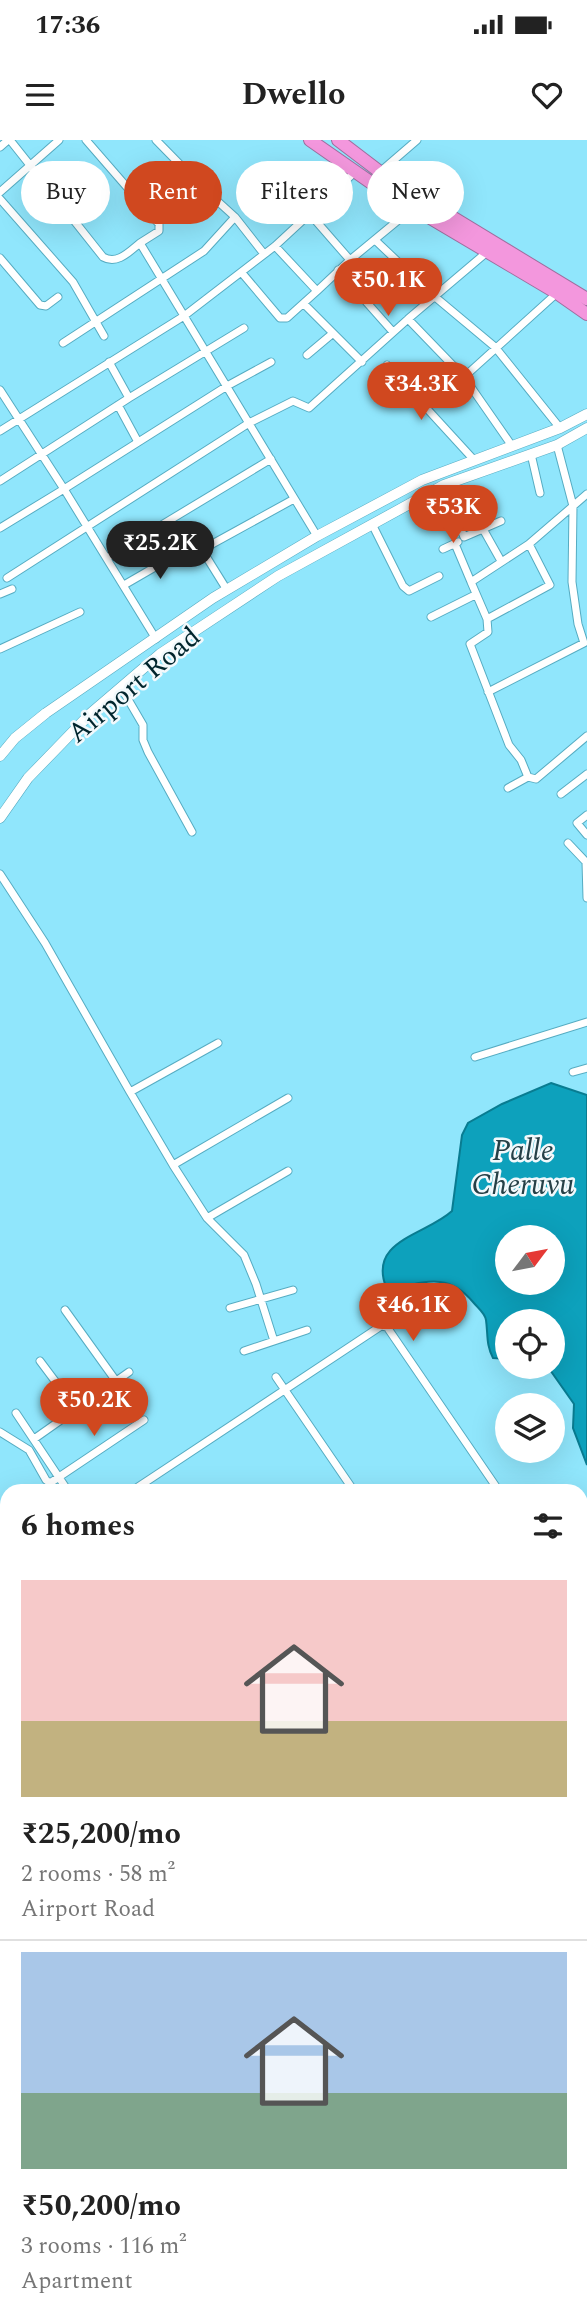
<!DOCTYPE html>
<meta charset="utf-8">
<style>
body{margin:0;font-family:Spectral,serif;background:#f6f6f6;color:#222;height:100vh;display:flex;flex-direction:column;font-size:26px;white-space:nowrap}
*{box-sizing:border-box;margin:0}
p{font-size:23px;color:#767676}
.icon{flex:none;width:38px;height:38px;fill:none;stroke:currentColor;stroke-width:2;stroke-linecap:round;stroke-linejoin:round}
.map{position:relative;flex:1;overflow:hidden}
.details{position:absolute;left:0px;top:1344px;width:588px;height:840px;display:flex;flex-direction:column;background:#fff;border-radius:21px 21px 0 0;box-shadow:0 7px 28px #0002}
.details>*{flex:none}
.guide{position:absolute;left:21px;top:21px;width:546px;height:63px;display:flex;gap:14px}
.needle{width:46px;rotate:58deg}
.controls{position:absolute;left:495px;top:1085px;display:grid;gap:14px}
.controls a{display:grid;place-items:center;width:70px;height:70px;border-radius:50%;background:#fff;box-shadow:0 7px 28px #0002;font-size:35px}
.price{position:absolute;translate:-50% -60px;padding:0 16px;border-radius:24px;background:#d0481f;color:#fff;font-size:23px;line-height:46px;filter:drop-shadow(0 2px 4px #0008)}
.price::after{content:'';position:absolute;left:50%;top:42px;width:21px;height:16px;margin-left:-10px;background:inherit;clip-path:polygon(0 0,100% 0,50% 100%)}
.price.selected{background:#222;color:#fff}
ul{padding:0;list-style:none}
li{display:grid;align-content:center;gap:14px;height:371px;padding:0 21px}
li+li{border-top:2px solid #e0e0e0}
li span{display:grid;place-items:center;height:217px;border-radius:0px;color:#555}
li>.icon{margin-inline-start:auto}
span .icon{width:126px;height:126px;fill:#fffc;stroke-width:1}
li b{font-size:30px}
h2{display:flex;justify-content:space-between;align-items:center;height:84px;padding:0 21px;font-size:30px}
.pill{padding:0 24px;border-radius:32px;background:#fff;box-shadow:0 7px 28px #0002;font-size:24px;line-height:63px}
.pill.selected{background:#d0481f;color:#fff}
.status{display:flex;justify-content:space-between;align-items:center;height:49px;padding:0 35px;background:#fff;direction:ltr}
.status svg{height:19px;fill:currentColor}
header{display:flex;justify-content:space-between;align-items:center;height:91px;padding:0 21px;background:#fff;font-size:32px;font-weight:700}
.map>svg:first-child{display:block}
.water{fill:#0da1bc;stroke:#097c91;stroke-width:2;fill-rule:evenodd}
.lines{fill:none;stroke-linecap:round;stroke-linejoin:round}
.street-casing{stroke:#56acc2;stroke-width:9}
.secondary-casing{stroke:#56acc2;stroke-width:11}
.highway-casing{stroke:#9e6f9f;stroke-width:14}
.street{stroke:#fff;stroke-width:7}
.secondary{stroke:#fff;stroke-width:10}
.highway{stroke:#f397dd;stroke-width:12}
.labels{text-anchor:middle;stroke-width:5;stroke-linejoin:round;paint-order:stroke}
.street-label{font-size:28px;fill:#00252d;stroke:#f2f9fc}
.water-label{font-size:30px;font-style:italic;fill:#254047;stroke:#f2f9fc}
</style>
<div class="status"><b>17:36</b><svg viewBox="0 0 49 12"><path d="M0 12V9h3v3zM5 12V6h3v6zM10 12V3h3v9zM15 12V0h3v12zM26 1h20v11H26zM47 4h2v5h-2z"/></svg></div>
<header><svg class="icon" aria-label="menu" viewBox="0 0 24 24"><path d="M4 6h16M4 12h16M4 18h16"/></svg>Dwello<svg class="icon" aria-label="heart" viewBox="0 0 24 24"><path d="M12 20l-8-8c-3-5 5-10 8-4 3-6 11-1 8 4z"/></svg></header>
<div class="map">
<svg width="587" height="2184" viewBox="0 0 587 2184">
<rect width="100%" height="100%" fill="#90e6fc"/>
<path class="water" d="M551 943 587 955V1325L573 1288 574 1264 548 1227H553V1181H508L507 1219 493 1218C486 1205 488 1194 486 1180 485 1173 478 1168 473 1162 448 1132 425 1142 392 1149L386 1147C368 1100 426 1095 452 1071L462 995 468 983 502 964ZM508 1097H553V1143H508Z"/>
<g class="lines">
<defs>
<path id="street" d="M10 0 103 117C117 125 129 112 140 103L317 396
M86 0 159 84V91L140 103
M0 7 8 0
M380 32 417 0
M0 52 59 0
M0 59 73 142 104 196
M176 73 203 48
M309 73 350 120 413 68
M235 77 264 114
M375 100 434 156 495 207 560 288
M275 106 317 151 350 120
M0 118 40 165 46 166 58 157
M338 130 393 192
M242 133 280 178H287L317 151
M304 164 362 222
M408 179 464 237 512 306
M63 203 204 111 235 77 203 48 156 0
M307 215 332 194
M387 225 474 320
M464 237 557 153
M0 250 64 349 0 388
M129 258 244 188
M118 265 138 302
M0 291 184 176 275 106 355 32
M531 314 540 353
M0 341 129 258 109 222
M444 345 464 397 501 381
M372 384 403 446 409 451 439 436
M483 389 501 421
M455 404 471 442 529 404 587 354
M443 409 458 402
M107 418 271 319
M7 438 249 283 293 261 309 268 408 179 487 112
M471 442 487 479 488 492 470 504 509 605 521 620 528 637 536 639 587 596
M124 445 181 412
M227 450 204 413 205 408 294 359
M0 454 12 449
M431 477 475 455
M487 479 550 445 529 404
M156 499 64 349 227 246 271 222
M0 509 80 472
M122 549 143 585V600L148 612 192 692
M488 552 584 503 578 484 572 442 573 366 557 305
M508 648 528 637
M561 654 587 634
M587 675 577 683 587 695
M568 703 586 722 587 758
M0 734 45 803 130 952 218 903
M475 917 587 882
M573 932 587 928
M130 952 173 1025 288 958
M173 1025 207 1078 244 1115 256 1144 274 1201
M207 1078 288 1031
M230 1168 293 1150
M65 1170 116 1241
M244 1211 307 1190
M40 1221 76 1269
M276 1237 354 1351
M16 1273 68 1351
M0 1292 29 1310 46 1340 50 1343 144 1280
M34 1299 129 1232
M132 1351 381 1186 387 1187 499 1351
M581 1469 587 1477
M581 1522 587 1518
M581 1582 587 1578
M581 1596 587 1605
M581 1641 587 1637
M581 1702 587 1698
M581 1762 587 1758
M581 1885 587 1893
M581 1902 587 1898
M581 1963 587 1959
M581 2025 587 2021
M581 2074 587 2070
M0 2103 7 2115
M581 2113 587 2121
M0 2140 7 2135
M45 2177 50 2184
M474 2177 478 2184
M20 2184 32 2177
M330 2184 339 2177
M425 2184 434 2177
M504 2184 513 2177
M575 2184 587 2175"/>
<path id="secondary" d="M0 616 15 598 46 573 213 458 317 396 422 340 560 288 587 274
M0 678 28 638 91 573 160 514 278 436 444 345 557 305 587 288
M581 1501 587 1497
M0 1790 7 1787
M581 1826 587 1822
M581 1837 587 1833"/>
<path id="highway" d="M310 0 373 44 557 153 587 174
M338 0 380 32 419 57 587 159"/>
</defs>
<use href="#street" class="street-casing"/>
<use href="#secondary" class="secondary-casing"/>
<use href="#highway" class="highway-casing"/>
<use href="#street" class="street"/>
<use href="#secondary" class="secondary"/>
<use href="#highway" class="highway"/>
</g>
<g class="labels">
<g class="street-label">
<text transform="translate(133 544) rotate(-40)" y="10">Airport Road</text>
</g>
<g class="water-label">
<text x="523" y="1020">Palle<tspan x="523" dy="34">Cheruvu</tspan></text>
</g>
</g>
</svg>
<div class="controls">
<a><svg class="needle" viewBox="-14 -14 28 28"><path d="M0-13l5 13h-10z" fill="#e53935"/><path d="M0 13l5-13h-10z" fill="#767676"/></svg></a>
<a><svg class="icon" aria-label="locate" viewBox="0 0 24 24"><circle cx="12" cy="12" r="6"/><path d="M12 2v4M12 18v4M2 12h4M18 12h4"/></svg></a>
<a><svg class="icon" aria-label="layers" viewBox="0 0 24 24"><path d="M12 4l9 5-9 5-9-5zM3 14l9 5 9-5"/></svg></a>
</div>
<b class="price" style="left:388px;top:178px">₹50.1K</b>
<b class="price" style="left:421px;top:282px">₹34.3K</b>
<b class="price" style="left:453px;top:405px">₹53K</b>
<b class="price selected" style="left:160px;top:441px">₹25.2K</b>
<b class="price" style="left:413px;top:1203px">₹46.1K</b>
<b class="price" style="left:94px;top:1298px">₹50.2K</b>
<div class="guide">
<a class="pill">Buy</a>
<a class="pill selected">Rent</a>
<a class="pill">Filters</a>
<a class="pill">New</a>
</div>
<section class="details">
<h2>6 homes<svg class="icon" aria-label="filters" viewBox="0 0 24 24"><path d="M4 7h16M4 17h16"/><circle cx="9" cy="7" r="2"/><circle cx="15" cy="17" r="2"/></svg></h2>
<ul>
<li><span style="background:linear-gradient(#f6c9c9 65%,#c2b280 0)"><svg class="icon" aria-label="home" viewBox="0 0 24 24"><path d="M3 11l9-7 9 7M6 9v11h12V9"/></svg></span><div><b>₹25,200/mo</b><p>2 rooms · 58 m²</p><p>Airport Road</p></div></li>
<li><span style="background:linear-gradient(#a9c7e8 65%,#7fa58c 0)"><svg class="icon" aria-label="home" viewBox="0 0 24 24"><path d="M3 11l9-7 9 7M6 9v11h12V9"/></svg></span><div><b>₹50,200/mo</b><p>3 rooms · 116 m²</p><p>Apartment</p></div></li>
</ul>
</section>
</div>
